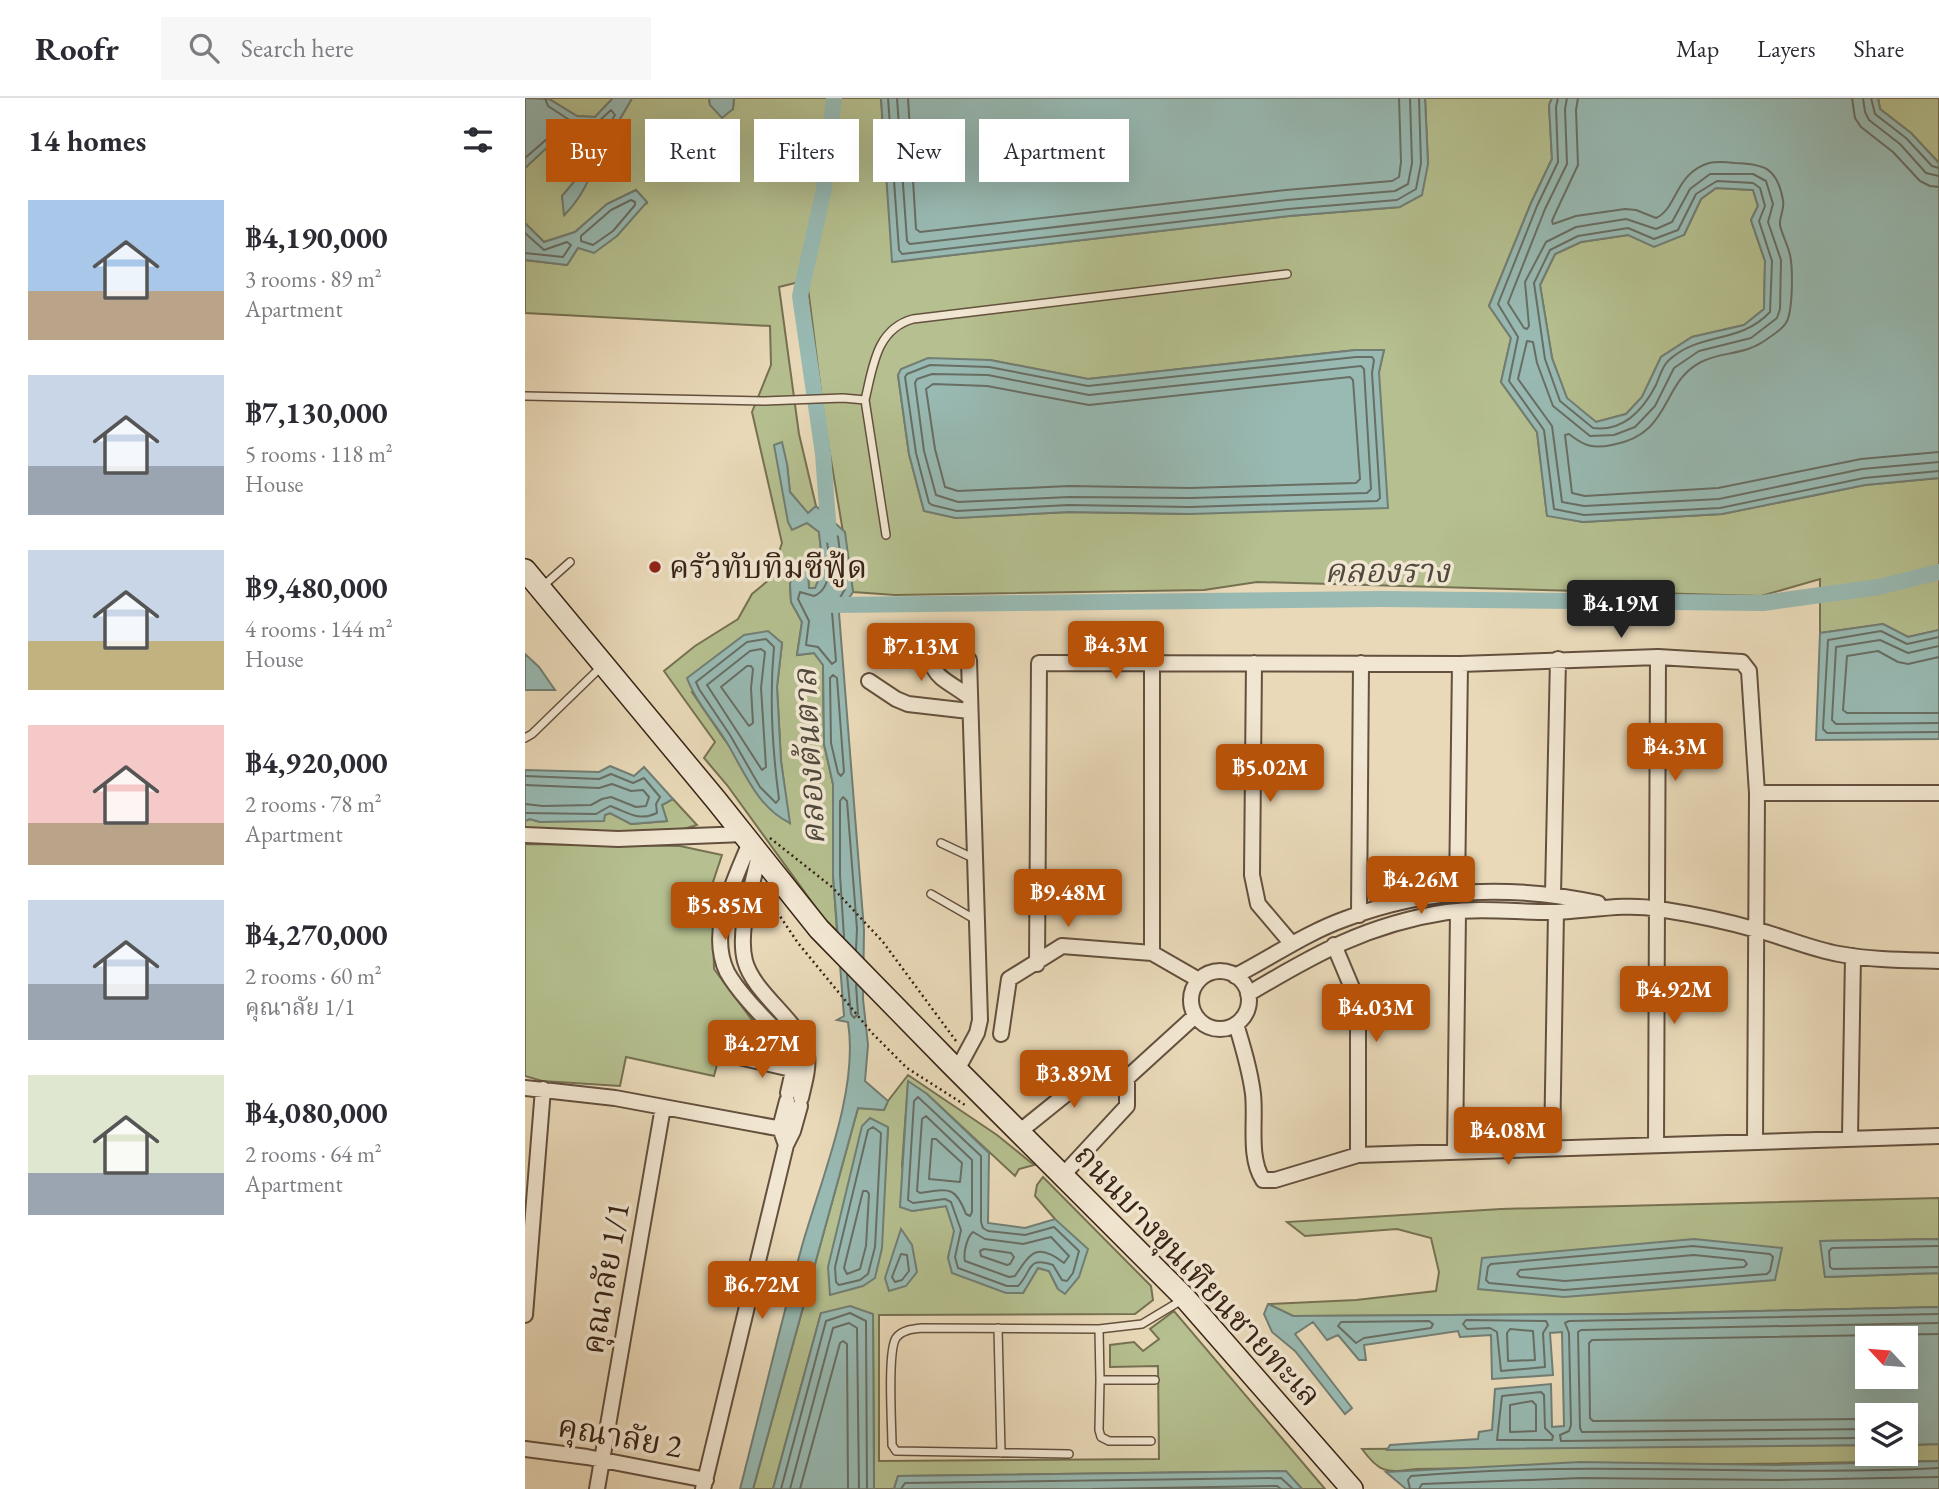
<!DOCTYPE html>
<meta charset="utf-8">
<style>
body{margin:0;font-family:"EB Garamond","Noto Serif Thai",serif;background:#f7f7f7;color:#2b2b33;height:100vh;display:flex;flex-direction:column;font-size:26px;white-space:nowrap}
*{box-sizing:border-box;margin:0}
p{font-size:23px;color:#7c7c81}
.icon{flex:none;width:38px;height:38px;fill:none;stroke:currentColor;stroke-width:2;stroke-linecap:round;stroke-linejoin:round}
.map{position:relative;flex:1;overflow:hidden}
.panel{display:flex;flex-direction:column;background:#fff;width:525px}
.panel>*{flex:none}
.hud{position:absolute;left:21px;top:21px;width:665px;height:63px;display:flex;gap:14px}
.needle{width:46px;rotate:296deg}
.fabs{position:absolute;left:1330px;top:1228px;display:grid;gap:14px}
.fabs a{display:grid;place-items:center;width:63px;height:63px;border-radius:0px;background:#fff;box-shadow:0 7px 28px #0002;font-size:35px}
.price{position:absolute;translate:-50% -60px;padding:0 16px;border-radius:7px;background:#b45309;color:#fff;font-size:23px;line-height:46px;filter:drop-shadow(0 2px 4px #0008)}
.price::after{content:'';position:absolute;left:50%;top:42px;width:21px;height:16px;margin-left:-10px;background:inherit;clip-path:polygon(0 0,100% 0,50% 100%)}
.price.active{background:#222;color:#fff}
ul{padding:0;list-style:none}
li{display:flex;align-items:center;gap:21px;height:175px;padding:0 28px}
li span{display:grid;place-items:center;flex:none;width:196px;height:140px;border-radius:0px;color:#555}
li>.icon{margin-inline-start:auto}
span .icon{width:84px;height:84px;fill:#fffc;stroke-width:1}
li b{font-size:30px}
h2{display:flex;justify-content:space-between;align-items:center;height:84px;padding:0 28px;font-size:30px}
.pill{padding:0 24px;border-radius:0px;background:#fff;box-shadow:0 7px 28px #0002;font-size:24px;line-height:63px}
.pill.active{background:#b45309;color:#fff}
header{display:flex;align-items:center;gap:42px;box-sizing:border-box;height:98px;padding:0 35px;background:#fff;border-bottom:2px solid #e1e1e2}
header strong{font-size:33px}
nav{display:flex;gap:38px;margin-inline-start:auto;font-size:24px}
.search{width:490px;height:63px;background:#f7f7f7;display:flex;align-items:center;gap:18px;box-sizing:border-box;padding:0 24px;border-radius:0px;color:#7c7c81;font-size:26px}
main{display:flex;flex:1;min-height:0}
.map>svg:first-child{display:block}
.green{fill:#b5bf8f;stroke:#767152;stroke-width:2;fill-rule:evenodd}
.water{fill:#98bab3;stroke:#727e74;stroke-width:2;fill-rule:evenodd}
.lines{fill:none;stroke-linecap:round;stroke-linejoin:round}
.shore{stroke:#686e64;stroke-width:2}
.canal{stroke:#98bab3;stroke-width:16}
.service-casing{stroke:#64503e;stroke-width:10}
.minor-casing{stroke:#64503e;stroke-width:18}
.secondary-casing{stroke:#382316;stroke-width:24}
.path{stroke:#382316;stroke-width:2.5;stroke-dasharray:2 3.5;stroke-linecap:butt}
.service{stroke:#f1e6d1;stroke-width:7}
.minor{stroke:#f1e6d1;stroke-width:14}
.secondary{stroke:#f1e6d1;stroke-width:21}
.poi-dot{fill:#8f2418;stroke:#f1e6d1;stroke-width:2.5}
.labels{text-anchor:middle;stroke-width:7;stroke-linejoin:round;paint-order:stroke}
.poi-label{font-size:32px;fill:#382316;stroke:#f1e6d1;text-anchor:start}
.street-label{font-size:32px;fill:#382316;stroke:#f1e6d1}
.water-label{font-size:33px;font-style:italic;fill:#50493d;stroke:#f1e6d1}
</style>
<header>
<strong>Roofr</strong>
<div class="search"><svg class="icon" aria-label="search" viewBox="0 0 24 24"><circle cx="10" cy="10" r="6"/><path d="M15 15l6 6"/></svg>Search here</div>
<nav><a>Map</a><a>Layers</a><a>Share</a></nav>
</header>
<main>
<section class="panel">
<h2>14 homes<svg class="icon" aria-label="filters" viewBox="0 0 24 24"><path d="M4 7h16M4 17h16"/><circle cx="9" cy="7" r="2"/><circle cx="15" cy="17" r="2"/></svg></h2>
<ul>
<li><span style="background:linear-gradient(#a9c7e8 65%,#b9a48a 0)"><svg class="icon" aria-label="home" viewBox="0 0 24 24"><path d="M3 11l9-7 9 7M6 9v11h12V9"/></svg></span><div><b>฿4,190,000</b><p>3 rooms · 89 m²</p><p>Apartment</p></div></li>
<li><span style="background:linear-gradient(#c9d6e8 65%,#9aa5b1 0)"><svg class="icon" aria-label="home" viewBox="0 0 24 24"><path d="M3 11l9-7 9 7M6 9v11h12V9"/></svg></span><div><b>฿7,130,000</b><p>5 rooms · 118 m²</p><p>House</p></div></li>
<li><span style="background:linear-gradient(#c9d6e8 65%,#c2b280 0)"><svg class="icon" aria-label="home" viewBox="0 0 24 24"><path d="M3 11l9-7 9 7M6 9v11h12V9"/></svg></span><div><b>฿9,480,000</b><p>4 rooms · 144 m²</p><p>House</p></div></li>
<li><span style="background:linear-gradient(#f6c9c9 70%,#b9a48a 0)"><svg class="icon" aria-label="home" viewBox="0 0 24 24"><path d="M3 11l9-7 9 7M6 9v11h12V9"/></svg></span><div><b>฿4,920,000</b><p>2 rooms · 78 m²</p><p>Apartment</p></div></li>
<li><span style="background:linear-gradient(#c9d6e8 60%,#9aa5b1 0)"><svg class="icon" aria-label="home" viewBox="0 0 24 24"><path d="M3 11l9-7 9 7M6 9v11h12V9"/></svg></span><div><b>฿4,270,000</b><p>2 rooms · 60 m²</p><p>คุณาลัย 1/1</p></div></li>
<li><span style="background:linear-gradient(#dfe7d0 70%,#9aa5b1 0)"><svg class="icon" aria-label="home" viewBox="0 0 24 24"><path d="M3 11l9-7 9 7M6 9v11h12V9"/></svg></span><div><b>฿4,080,000</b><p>2 rooms · 64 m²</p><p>Apartment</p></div></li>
</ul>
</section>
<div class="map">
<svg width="1414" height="1391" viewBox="0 0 1414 1391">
<rect width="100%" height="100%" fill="#e9d9b8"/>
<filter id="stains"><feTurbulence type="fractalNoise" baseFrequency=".00286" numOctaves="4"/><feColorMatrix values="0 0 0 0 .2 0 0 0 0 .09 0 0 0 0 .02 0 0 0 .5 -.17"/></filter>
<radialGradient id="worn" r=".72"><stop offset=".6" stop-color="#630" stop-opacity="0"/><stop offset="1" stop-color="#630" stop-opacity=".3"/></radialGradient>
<path class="green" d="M16 0H88L70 19 52 18 24 1Z
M107 0H184L185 7 208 11 209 0H356L368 164 764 118 875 109 903 66 900 0H1027L1024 7 1027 61 1006 105 964 208 986 240 976 284 1012 334 1022 417 1058 424 1197 416 1340 387 1414 380V532L1383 539 1358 526 1295 535V481L1236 498 732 484 679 492 370 497 328 494 300 326 282 182 254 189 274 336 291 408 283 416 265 394 262 366 263 424 282 425 294 434 298 471 290 491H284L282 462 265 486 266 504 277 524 272 557 289 555 298 567 299 646 308 686V777L312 833 300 822 202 687 179 660 190 644 139 573 170 548 213 521 227 496 245 481 257 445 227 314 246 267 245 228 0 215V162L42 167 53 150 122 105 111 92 82 106 50 134 19 144 0 125V70L31 41 54 47 66 64 37 98 40 116ZM831 252H859L854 274 665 416 544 414 431 420 399 413 384 356 373 277 465 262 563 281ZM257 545 252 589 256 663 264 724 199 641 167 594Z
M1353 0H1414V65L1386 35 1355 11Z
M1191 90 1228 92 1233 108 1226 122 1240 163 1239 211 1219 227 1167 239 1136 259 1117 299 1101 316 1071 324 1042 301 1027 260 1015 187 1030 156 1056 144 1103 137H1159L1176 101Z
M148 701 172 727 145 735 0 733V723L5 721 15 724 80 717 85 715 106 726 142 723 137 707Z
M0 746 155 748 197 757 187 787 189 871 254 958 198 944 189 978 101 959 95 988 17 983 0 978Z
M383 977 472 1037 509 1067 494 1071 490 1078 402 996 383 984 377 1068 387 1113 421 1108 430 1133 423 1160 498 1195 513 1170 524 1173 533 1191 530 1121 510 1098 512 1087 518 1079 626 1188 628 1202 610 1216 354 1217V1363L634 1361 633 1268 585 1269V1247L609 1244 618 1253 634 1241 625 1231 649 1213 800 1391H777L760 1373 373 1378 369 1391H349L348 1216 296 1215 248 1391H228L333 1010 359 1012 363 1003ZM363 1029 356 1150 349 1180Z
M1414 1100V1141L1296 1143 1300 1179 1414 1175V1209L1102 1216 768 1218 743 1206 831 1202 911 1193 914 1174 906 1140 872 1131 780 1138 762 1124 976 1111Z
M1414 1346V1363L892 1371C862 1374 856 1377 837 1351L1342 1347V1356H1381V1347Z"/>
<path class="water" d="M0 0 24 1 52 18 70 19 88 0H107C100 14 91 26 84 39 69 65 62 96 39 117L37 98 66 64 54 47 31 41 0 70Z
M184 0H209L208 11 197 20 185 7Z
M356 0H900L903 66 897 97 875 109 764 118 367 164Z
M1027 0H1353L1355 11 1386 35 1414 65V380L1340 387 1197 416 1058 424 1022 418 1012 334 976 284 986 240 964 208 1006 105 1027 61 1024 7ZM1191 90 1228 92 1233 108 1226 122 1240 163 1239 211 1219 227 1167 239 1136 259 1117 299 1101 316 1071 324 1042 300 1027 260 1015 187 1030 156 1056 144 1103 137 1129 149 1159 137 1176 101Z
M111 92 122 104 92 138 69 155 53 150 42 167 0 162V125L19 144 50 134 82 106Z
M831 252H859L854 274 863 410 665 416 544 414 431 420 399 413 384 356 373 277 376 271 403 260 465 262 563 281Z
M257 344 262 366 265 394 283 415 291 408 320 434 328 494 314 515 339 832 338 901 343 947 340 983 363 1003 359 1012 333 1010 228 1391H215C236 1310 255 1228 277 1148 296 1081 334 993 323 924L312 922 319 918 308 777V686L299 646 298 567 289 555 272 557 277 524 266 504 265 486 272 461 282 462 284 490H290L298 471 294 434 282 425 267 432 263 424 249 347Z
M1358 526 1383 539 1414 532V641L1291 642 1295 535Z
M243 533 257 545 252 589 256 663 265 725C231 709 218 670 199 640 186 620 170 602 162 580L219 537Z
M0 556 14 569 30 592H0Z
M85 668 109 678 119 669 148 701 137 707 142 723 106 726 85 715 80 717 79 723 15 724 5 721 0 723V672L74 674Z
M383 983 402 996 464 1055 463 1125 500 1130 530 1121 563 1151 554 1179 540 1196 533 1191 524 1173 513 1170 498 1195H481L427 1175 423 1160 429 1133 421 1108 387 1113 375 1109Z
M345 1020 363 1029 357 1150 350 1180 338 1188 305 1197 303 1169 337 1028Z
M376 1131 387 1147 392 1174 381 1188 364 1193 360 1180Z
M1169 1141 1257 1150 1250 1182 1039 1199 953 1191 957 1160Z
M1414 1141V1175L1300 1179 1295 1143Z
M743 1206 768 1218 1102 1216 1414 1209V1346L1381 1347V1318H1342V1347L862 1352 865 1347 953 1341 954 1334 967 1332 970 1291 1026 1286 1027 1329 1039 1328 1037 1234 1025 1235 1028 1277 967 1281 966 1237 935 1239 933 1233 839 1247 841 1262H834L813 1237 802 1242 788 1224 770 1236 827 1310 820 1316 770 1253 747 1234 739 1216ZM1342 1241H1381V1279H1342Z
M325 1208 348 1216 349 1391H248L296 1215Z
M1414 1363V1391H881L861 1374 1055 1364 1252 1367Z
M761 1373 777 1391H369L373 1378Z"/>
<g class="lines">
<path class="shore" d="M363 0 374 152 377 156 763 111 872 102 891 91 896 65 894 0
M372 0 382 143 385 146 762 102 870 93 883 86 887 65 885 0
M383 0 391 131 395 134 761 92 867 83 874 79 876 64 874 0
M1033 0 1031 9 1033 64 1012 108 973 206 993 239 984 283 1019 332 1029 411 1059 417 1195 410 1339 380 1414 373
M1042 0 1040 11 1042 66 1020 111 983 205 999 230 1002 231 1004 228 1000 184 1021 144 1051 129 1101 121 1131 131 1147 124 1165 91 1185 76H1228L1241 83 1248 106 1243 124 1256 162 1255 211 1252 220 1226 240 1174 253 1149 270 1130 308 1110 329 1089 337 1065 338 1028 308 1012 265 1008 244 1002 243 993 281 1027 328 1037 404 1059 408 1194 401 1337 371 1414 364
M1053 0 1051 12 1053 67 1030 116 1027 123 1028 126 1051 118 1100 111 1111 112 1131 120C1152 111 1150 75 1184 65 1192 63 1202 64 1210 65 1240 66 1252 70 1258 102 1260 111 1254 119 1255 127 1257 137 1263 147 1265 157 1268 171 1268 214 1261 225 1257 231 1251 235 1245 239 1219 259 1200 252 1176 264 1135 285 1148 336 1087 347 1068 351 1059 348 1044 336L1040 337 1047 395 1060 398 1193 390 1336 361 1414 354
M1327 0 1330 20 1336 29 1368 54 1395 83 1405 88 1414 89
M1338 0 1340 14 1344 22 1375 46 1401 75 1414 78
M1346 0 1350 16 1381 40 1407 68 1414 70
M0 60 30 34 57 41 65 51H69L90 17 86 12 72 25H49L23 8 20 0
M1192 83 1228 85 1235 90 1240 108 1234 123 1247 163 1245 214C1214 247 1175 233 1143 263 1137 269 1134 280 1131 287 1118 312 1098 334 1068 330L1035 303 1020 261 1009 185 1025 152 1053 138 1103 130 1129 141 1153 132 1171 96Z
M106 102 110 104V107L88 133 68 147 56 143V138L86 112Z
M0 135 19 152 42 144 46 147 38 159 0 155
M831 259H847L849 262 847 275 855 400 852 403 665 409 544 407 432 413 407 407 404 405 391 355 380 279 382 276 405 267 464 269 563 288Z
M836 268 839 271 846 391 842 395 665 400 544 399 433 404 411 397 399 353 390 285 392 281 407 276 463 277 564 297Z
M825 279 828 282 835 381 831 385 665 390 544 388 433 393 420 389 410 351 401 291 408 286 462 288 564 307Z
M304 431 313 439 320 491 307 514 311 563 307 566 293 549 281 547 284 523 273 501 275 494 289 498C311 489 303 453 301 435Z
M1414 539 1382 546 1356 533 1303 542 1298 631 1302 635 1414 634
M241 541 249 549C244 602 247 649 254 701L251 705 235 689 205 637 174 591 171 584 222 544Z
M1414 548 1383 555 1355 542 1311 549 1307 622 1311 626 1414 625
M236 551 240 554 236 590 241 669 237 672 182 587 225 553Z
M1414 559 1383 566 1373 564 1353 553 1322 558 1318 612 1322 615H1414
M222 568H226L228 571 226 590 228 625 224 628 196 589Z
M308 577 312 580 319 674 316 678 313 675 306 645 305 580Z
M0 678 74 681 86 676 108 685 119 680 135 699 131 706 132 715C113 724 103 714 85 708L71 716 0 715
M0 687 74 690 87 686 106 693 118 692 124 699 121 708 111 709 86 699 77 701 66 707 18 708 0 706
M319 839 315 777V703L318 699 322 703 332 831 331 852
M322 877 326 916 329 920 333 916 331 887
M393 999 456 1058V1124L458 1130 463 1133 500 1137 529 1129 554 1153 548 1175 542 1183 537 1182 528 1167C501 1158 508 1173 493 1188H482L433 1170 430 1159 436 1132 426 1104 420 1101 388 1105 383 1102 389 1003Z
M401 1018 447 1062V1114L445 1118 441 1116C430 1087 423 1091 395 1095L392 1093 397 1021Z
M348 1029 356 1035 350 1149 343 1176 335 1182 314 1187 311 1184 310 1169 343 1032Z
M407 1041H411L437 1065 435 1084 404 1081Z
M338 1093H342L344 1096 341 1148 335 1171 322 1176 319 1170Z
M448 1134 460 1141 498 1146 526 1139 544 1158 539 1165C512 1144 506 1154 490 1178L484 1179 440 1163C438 1155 442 1139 448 1134Z
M1168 1148 1245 1156 1248 1159 1245 1173 1242 1176 1039 1192 964 1185 961 1182 963 1169 966 1166Z
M1414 1148 1307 1150 1304 1153 1305 1169 1308 1171 1414 1169
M459 1151 486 1155 489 1159 485 1166 482 1167 456 1158 455 1153Z
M376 1156 382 1157 384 1173 377 1182 370 1184 367 1179Z
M1169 1157 1219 1162 1222 1166 1219 1169 1040 1183 995 1179 992 1176 995 1172Z
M941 1222 1021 1223 1023 1227 1018 1235 1020 1269 976 1273 972 1234 965 1230 942 1231 938 1226Z
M904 1223 908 1226 906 1230 839 1240 831 1245 813 1228 816 1224Z
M985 1231 1008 1233 1010 1262 983 1263 982 1235Z
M1016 1294 1019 1297 1020 1330 1028 1338 1027 1342H972L977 1298Z
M1007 1303 1011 1307V1333L985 1334V1307Z
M1342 1321 1068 1323 1065 1320 1064 1245 1067 1242 1414 1236
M1342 1331 1057 1334 1055 1330 1053 1234 1056 1232 1414 1225
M1342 1340 1036 1343 1035 1337 1044 1333 1046 1327 1044 1235 1040 1225 1044 1223 1414 1216
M256 1391 301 1223 325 1215 341 1223 342 1391
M265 1391 308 1230 324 1225 332 1230 334 1391
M275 1391 315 1245 318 1243 322 1246 323 1391
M376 1391 380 1385 756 1380 768 1391
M568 1391 752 1388 756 1391
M885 1391 883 1382 886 1378C1061 1362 1238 1379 1414 1370
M894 1391 897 1386 1056 1380 1252 1382 1414 1379
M1033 1391H1123"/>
<path class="canal" d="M304 437 298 356 275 198 299 91 309 0
M308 507 856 501 1238 505 1354 489 1414 474"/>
<defs>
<path id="service" d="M0 298 239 303 318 300 340 302C348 269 351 231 388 221L762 176
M340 302 361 437
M18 488 45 464
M0 640 7 636 76 569
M416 745 448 760
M406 796 451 822
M473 1230 476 1355
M574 1231 575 1282H630
M575 1282 574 1332 576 1339 584 1343H626
M544 1356 371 1353 367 1347C367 1328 362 1253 371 1240 377 1232 387 1231 397 1230L574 1231 617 1226 657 1202"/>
<path id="minor" d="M405 539C406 581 411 575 443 598
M729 565 727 777 733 806 767 846
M344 583 371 601 383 606 444 613
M1232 695H1414
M0 737 93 741 219 736
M225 744C210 783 182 832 202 874 214 896 244 925 262 944 273 962 267 976 263 995
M234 756C228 787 212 832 220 863 229 897 279 926 282 957 284 971 279 986 276 1000
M932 795 935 566 1133 559 1217 564 1224 573 1232 695 1230 1043
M1028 796 1033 561
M834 817 836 565
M809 847 830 897 833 923V1057
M627 855V565
M512 866 514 565 935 566
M666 902a29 29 0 1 1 58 0a29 29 0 1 1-58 0Z
M710 878C747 859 781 835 820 821 904 789 986 787 1073 805
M723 896C790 856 843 826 922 814 960 809 996 815 1033 814 1067 812 1101 805 1134 811 1166 816 1201 823 1232 832 1259 839 1286 851 1314 856 1347 862 1380 862 1414 863
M711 926C718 949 725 972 728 996 731 1023 723 1059 738 1082H750L833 1057 1414 1038
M476 936 484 881 537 848 627 855 674 882
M201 956 275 973
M432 972 452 935 455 922 444 562
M0 990 90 1000 268 1033
M262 1003 255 1030 261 1047 268 1033 275 1008
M494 1034 571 972 602 980
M1325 1039 1328 858
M1131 1047 1133 559
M1027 1050 1031 814
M930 1053 933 814
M538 1077 602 1008V980L670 918
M0 1217 18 991
M0 1351 62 1359 181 1382
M72 1391 138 1009
M178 1391 261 1047"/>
<path id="secondary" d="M0 472 191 702 294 831 425 965 660 1200 827 1391"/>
</defs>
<use href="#service" class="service-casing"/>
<use href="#minor" class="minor-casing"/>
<use href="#secondary" class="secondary-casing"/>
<path class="path" d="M245 740 307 789 358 844 431 943
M240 796 273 845 347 935 382 970 440 1007"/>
<use href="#service" class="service"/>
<use href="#minor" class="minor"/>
<use href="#secondary" class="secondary"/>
</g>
<circle class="poi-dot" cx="130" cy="469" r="7"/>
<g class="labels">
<g class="poi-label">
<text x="144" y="480">ครัวทับทิมซีฟู้ด</text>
</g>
<g class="street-label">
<text transform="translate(673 1177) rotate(47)" y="11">ถนนบางขุนเทียนชายทะเล</text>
<text transform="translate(80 1180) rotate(-80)" y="11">คุณาลัย 1/1</text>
<text transform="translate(95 1338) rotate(10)" y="11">คุณาลัย 2</text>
</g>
<g class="water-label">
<text x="862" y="484">คลองราง</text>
<text transform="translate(283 659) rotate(-93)" y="12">คลองต้นตาล</text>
</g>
</g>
<rect width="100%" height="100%" filter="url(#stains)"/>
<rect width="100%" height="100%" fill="url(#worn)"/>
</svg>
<div class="fabs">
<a><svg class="needle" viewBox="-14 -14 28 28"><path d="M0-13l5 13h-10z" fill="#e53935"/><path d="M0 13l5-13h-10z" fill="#7c7c81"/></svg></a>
<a><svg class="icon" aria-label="layers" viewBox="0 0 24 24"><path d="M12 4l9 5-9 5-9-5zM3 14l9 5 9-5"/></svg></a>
</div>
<b class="price active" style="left:1096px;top:542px">฿4.19M</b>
<b class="price" style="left:591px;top:583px">฿4.3M</b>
<b class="price" style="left:396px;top:585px">฿7.13M</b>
<b class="price" style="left:1150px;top:685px">฿4.3M</b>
<b class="price" style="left:745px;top:706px">฿5.02M</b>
<b class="price" style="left:896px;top:818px">฿4.26M</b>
<b class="price" style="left:543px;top:831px">฿9.48M</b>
<b class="price" style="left:200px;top:844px">฿5.85M</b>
<b class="price" style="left:1149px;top:928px">฿4.92M</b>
<b class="price" style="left:851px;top:946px">฿4.03M</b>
<b class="price" style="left:237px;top:982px">฿4.27M</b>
<b class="price" style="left:549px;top:1012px">฿3.89M</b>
<b class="price" style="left:983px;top:1069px">฿4.08M</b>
<b class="price" style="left:237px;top:1223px">฿6.72M</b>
<div class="hud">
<a class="pill active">Buy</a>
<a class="pill">Rent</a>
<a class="pill">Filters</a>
<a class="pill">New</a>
<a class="pill">Apartment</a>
</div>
</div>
</main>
